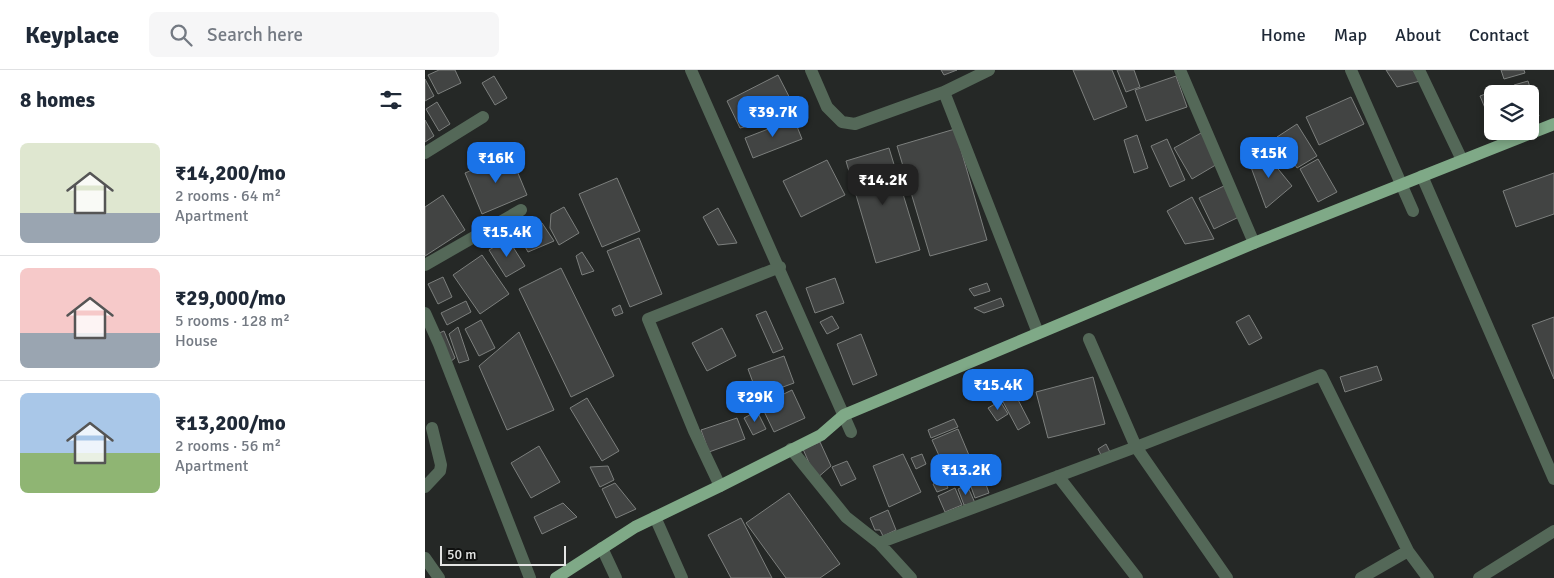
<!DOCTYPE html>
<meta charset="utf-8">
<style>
body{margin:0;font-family:Signika,sans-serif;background:#f6f6f7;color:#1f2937;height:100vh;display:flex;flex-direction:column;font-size:19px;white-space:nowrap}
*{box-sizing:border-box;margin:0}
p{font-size:16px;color:#747a83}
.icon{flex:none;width:28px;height:28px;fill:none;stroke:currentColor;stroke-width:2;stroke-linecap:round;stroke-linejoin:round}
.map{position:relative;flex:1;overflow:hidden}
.side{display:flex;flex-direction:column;background:#fff;width:425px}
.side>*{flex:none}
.controls{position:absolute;left:1059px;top:15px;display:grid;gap:10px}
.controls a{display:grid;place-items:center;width:55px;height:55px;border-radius:8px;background:#fff;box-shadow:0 2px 8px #0003;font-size:25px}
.scale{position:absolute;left:15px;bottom:12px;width:126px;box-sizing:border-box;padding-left:5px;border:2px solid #e4e5e4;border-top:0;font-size:14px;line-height:18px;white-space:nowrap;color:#e4e5e4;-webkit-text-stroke:4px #0f100f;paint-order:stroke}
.price{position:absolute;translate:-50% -42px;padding:0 11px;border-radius:10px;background:#1a73e8;color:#fff;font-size:16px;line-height:32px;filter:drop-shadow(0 1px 2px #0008)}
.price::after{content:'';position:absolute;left:50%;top:30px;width:15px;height:11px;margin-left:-8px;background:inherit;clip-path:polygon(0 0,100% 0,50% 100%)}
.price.on{background:#222;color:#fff}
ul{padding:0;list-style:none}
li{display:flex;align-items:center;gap:15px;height:125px;padding:0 20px}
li+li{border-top:1px solid #e0e1e3}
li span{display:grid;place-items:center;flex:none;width:140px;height:100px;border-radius:8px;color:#555}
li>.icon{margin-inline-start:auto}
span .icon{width:60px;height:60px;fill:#fffc;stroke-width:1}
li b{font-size:21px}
h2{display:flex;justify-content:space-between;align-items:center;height:60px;padding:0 20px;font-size:21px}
header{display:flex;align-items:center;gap:30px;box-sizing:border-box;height:70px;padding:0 25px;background:#fff;border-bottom:1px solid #e0e1e3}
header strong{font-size:24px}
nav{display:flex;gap:28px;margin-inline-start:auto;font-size:18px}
.search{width:350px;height:45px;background:#f6f6f7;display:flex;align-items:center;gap:12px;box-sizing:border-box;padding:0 18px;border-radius:8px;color:#747a83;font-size:19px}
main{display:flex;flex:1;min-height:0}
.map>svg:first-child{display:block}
.building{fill:#424443;stroke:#7c7f7d}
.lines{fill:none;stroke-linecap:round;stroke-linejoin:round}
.minor{stroke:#546858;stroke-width:12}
.major{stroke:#7fa987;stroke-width:12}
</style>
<header>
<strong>Keyplace</strong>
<div class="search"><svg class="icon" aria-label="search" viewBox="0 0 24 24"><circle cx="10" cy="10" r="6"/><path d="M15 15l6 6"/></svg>Search here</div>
<nav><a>Home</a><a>Map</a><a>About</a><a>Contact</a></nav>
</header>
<main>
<section class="side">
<h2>8 homes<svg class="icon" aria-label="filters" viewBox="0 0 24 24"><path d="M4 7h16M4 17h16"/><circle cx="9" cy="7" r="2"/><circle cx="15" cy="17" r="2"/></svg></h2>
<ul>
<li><span style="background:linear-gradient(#dfe7d0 70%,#9aa5b1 0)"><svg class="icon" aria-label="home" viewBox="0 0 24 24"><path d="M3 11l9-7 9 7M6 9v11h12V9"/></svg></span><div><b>₹14,200/mo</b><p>2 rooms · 64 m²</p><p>Apartment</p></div></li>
<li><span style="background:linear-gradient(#f6c9c9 65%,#9aa5b1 0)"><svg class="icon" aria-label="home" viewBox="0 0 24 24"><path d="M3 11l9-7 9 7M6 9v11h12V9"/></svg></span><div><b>₹29,000/mo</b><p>5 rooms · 128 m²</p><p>House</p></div></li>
<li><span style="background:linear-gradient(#a9c7e8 60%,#8fb573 0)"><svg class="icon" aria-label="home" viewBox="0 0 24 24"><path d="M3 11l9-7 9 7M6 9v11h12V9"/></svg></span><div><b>₹13,200/mo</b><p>2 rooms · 56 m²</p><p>Apartment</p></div></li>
</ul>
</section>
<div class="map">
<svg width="1129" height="508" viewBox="0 0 1129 508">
<rect width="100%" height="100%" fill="#252826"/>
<path class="building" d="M14 0H30L36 13 13 24 3 5Z
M516 0H532L519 5Z
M648 0H687L702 37 669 50Z
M692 0H709L715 17 701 22Z
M961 0H988L995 11 972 17Z
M1076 0H1099L1100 3 1079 9Z
M353 5 373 44 315 58 302 31Z
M69 6 82 28 70 35 57 13Z
M751 6 762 37 721 51 710 20Z
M0 9 9 26 0 31Z
M1103 11 1114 46 1105 49V24H1090L1089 15Z
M1076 18 1078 24H1068V49L1065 50 1055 26Z
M926 27 939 54 894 75 881 47Z
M12 32 25 54 14 61 1 39Z
M369 49 377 69 328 88 320 68Z
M0 50 9 66 0 72Z
M872 54 892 86 872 98 852 67Z
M530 59 562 170 505 186 472 76Z
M776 63 794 93 767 109 749 78Z
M712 65 723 98 709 103 699 70Z
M742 69 760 110 745 117 726 76Z
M464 78 495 180 451 193 421 91Z
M840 83 867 116 841 138 823 89Z
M85 84 102 125 57 144 40 103Z
M893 89 912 122 893 132 875 99Z
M402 90 420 125 376 147 358 111Z
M1129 103V144L1091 157 1078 121Z
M192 108 215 161 177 177 154 124Z
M801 115 816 146 789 159 774 128Z
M18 125 40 160 0 186V137Z
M767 127 789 169 760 174 742 141Z
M139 137 154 163 134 175 125 158 126 144Z
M293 138 312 173 293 175 278 147Z
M117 153 129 171 103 182 93 164Z
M214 168 237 224 205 237 182 181Z
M83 169 100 196 81 207 64 180Z
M157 182 169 201 157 205 151 186Z
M57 185 84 224 55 244 28 205Z
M136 198 189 306 146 327 94 219Z
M18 207 27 227 13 234 3 214Z
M410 208 419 233 390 243 381 218Z
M562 213 565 221 549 226 544 219Z
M576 228 579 236 559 243 549 238Z
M41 231 46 242 22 255 16 243Z
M195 235 198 243 190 246 187 239Z
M341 241 358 279 348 283 331 245Z
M824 245 837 268 824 275 811 252Z
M407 246 414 258 402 264 395 252Z
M1129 247V309L1107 255Z
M56 250 70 278 54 286 40 259Z
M33 257 44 290 34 293 24 264Z
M297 258 311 286 282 301 267 273Z
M19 261 30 288 25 292 14 263Z
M94 262 129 340 82 360 54 296Z
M436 264 452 305 428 315 412 274Z
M359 286 369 313 333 326 323 299Z
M952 296 957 310 920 322 915 307Z
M668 307 680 354 623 368 611 322Z
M367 320 380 348 349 362 336 335Z
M589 322 605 353 593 360 576 328Z
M162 328 194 381 177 391 145 338Z
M575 331 583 344 572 351 563 338Z
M332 341 341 359 328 365 319 348Z
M312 348 320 369 284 382 276 360Z
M529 349 533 357 506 368 503 360Z
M533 359 546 390 521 401 507 370Z
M395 372 406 396 391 409 378 379Z
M681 374 685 382 676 385 673 379Z
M114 376 135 412 106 428 86 393Z
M478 384 496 422 464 437 448 396Z
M497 384 501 394 491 399 486 388Z
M422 391 431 409 416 416 407 397Z
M183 396 189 410 175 417 165 397Z
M519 409 523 418 512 422 508 414Z
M559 409 564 423 550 428 545 414Z
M190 413 211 439 191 448 177 419Z
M542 415 550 433 539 435 533 419Z
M530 418 537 435 520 442 513 426Z
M364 423 415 494 395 508H361L321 453Z
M138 433 152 447 117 464 109 447Z
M463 440 471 460 458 466 455 460H450L445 448Z
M316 448 347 508H306L283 465Z"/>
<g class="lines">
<path class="minor" d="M266 0 426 362
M386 0 402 37 417 52 430 54 519 22 613 263
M755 0 829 173
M926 0 988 141
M994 0 1037 90
M519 22 564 0
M0 83 58 47
M997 106 1129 409
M0 195 96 140
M0 243 14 274 105 508
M664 269 711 377 802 508
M366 379 421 447 454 473 486 508
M633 406 712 508
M295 416 269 361 223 249 355 197
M0 417 15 401 16 395 7 358
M230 447 257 508
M454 473 711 377 896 305 983 481
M177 478 191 508
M0 488 14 508
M936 508 983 481 1003 508
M1054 508 1129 461"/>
<path class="major" d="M131 508 210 457 295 416 396 365 419 345 829 173 1129 54"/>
</g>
</svg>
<div class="controls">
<a><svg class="icon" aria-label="layers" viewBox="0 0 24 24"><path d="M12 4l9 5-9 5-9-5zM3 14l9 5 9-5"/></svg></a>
</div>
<div class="scale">50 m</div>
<b class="price" style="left:348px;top:68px">₹39.7K</b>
<b class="price" style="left:844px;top:109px">₹15K</b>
<b class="price" style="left:71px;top:114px">₹16K</b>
<b class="price on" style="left:458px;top:136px">₹14.2K</b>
<b class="price" style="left:82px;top:188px">₹15.4K</b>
<b class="price" style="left:573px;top:341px">₹15.4K</b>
<b class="price" style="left:330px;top:353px">₹29K</b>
<b class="price" style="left:541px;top:426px">₹13.2K</b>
</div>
</main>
